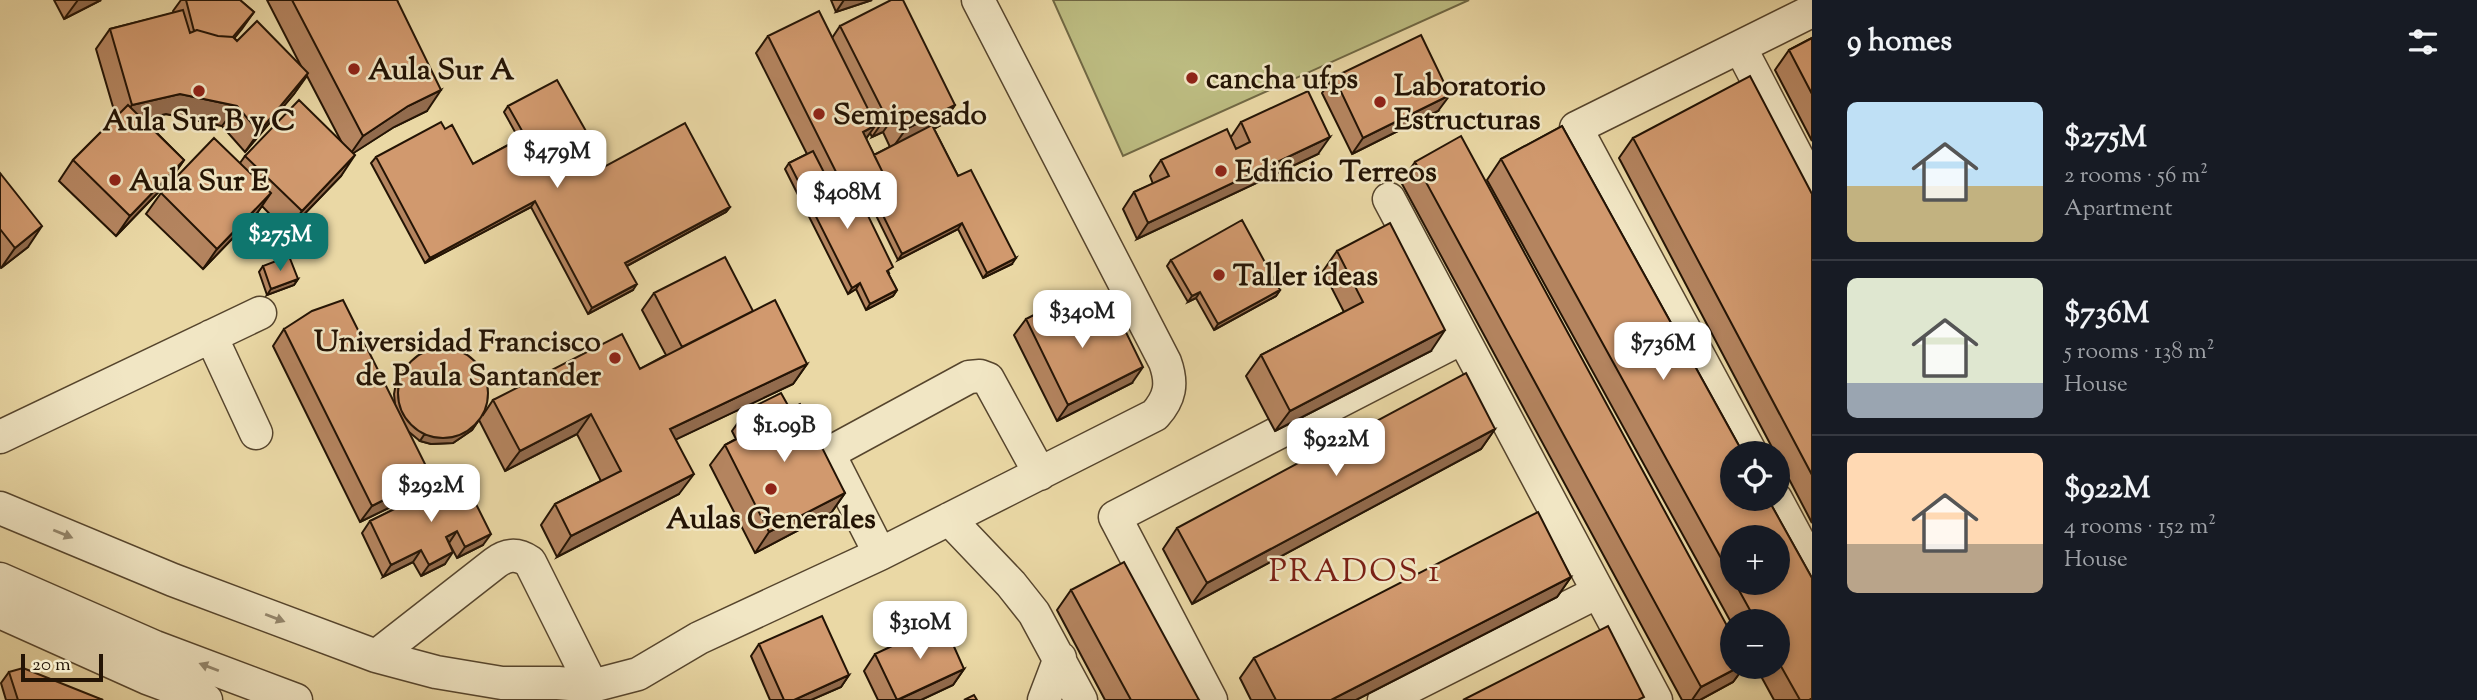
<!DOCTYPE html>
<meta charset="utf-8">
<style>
body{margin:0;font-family:"Sorts Mill Goudy",serif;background:#20242c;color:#f1f3f6;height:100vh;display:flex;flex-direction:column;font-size:26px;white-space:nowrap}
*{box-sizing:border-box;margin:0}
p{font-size:23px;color:#9ea1a6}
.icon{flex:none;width:38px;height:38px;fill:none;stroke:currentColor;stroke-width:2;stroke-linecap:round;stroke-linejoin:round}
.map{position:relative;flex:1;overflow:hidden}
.panel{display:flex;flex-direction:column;background:#171b24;width:665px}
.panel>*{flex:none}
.fabs{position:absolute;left:1720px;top:441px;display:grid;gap:14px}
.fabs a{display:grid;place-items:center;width:70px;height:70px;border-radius:50%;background:#171b24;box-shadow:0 4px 10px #0003;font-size:35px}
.scale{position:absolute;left:21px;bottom:18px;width:82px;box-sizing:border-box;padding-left:7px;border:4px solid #241405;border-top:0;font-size:19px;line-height:24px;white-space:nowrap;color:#241405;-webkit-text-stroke:5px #f1e6c4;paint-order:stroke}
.price{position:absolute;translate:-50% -60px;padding:0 16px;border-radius:14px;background:#fff;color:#222;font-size:23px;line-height:46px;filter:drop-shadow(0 2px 4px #0008)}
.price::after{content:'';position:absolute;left:50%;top:42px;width:21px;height:16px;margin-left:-10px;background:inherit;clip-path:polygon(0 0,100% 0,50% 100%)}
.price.on{background:#0f766e;color:#fff}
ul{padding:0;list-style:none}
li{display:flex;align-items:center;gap:21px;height:175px;padding:0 35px}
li+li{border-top:2px solid #363941}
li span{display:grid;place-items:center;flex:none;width:196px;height:140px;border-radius:10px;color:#555}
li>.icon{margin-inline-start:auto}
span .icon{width:84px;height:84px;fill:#fffc;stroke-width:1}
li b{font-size:30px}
h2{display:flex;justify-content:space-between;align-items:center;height:84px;padding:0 35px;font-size:30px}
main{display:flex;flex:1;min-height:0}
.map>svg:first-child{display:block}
.green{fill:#bdbd82;stroke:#706844;stroke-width:2}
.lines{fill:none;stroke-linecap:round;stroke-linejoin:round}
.minor-casing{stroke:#56452d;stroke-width:35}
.minor{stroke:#f1e6c4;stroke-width:32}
.wall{fill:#b4845f;stroke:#241405;stroke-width:2;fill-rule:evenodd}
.shaded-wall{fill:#926b4d;stroke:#241405;stroke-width:2}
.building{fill:#d1996e;stroke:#241405;stroke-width:2}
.oneway{fill:#95886e}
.poi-dot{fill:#8f2418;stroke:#f1e6c4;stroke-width:2.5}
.labels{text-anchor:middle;stroke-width:5;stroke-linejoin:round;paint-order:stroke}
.poi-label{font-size:30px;font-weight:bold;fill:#241405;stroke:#f1e6c4;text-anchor:start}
.neighbourhood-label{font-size:32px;letter-spacing:2px;fill:#7a1f14;stroke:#f1e6c4}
</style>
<main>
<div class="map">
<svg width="1812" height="700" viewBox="0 0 1812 700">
<rect width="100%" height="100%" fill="#ead8a5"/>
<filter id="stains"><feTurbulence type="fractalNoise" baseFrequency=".00286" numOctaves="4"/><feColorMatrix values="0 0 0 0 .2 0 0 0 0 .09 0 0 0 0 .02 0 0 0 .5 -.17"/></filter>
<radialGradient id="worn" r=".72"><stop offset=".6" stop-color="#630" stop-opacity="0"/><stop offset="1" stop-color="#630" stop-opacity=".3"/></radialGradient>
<path class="green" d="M1053 0H1469L1123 156Z"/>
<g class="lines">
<defs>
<path id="minor" d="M1740 47 1812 185
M1389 199 1656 700
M211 336 256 433
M0 437 260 313
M1751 453 1576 128 1812 11
M1776 499 1812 566
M0 508 173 580 376 656 436 672 502 683H558L592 686 638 674 699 638 880 554 1155 415C1170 398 1173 384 1165 362L978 0
M949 519 1011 584 1034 613 1081 700
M880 554 831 458V452L969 377 980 376 988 379 1040 474
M0 579 155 647 296 700
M0 612 147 678 206 700
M376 656 495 563C507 554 517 553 530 562L592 686
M1044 700 1060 658
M1211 700 1115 517 1462 338
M1384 700 1598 592"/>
</defs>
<use href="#minor" class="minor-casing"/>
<use href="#minor" class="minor"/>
</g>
<path class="wall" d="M54 0H101L64 19Z
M181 0H240L254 12 234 38 237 41 302 68 267 0H397L427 111 394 127 353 153 341 176 287 232 262 206 257 213 203 269 146 214 161 193 240 163 245 156 342 143 307 76 294 94 245 152 222 126 166 114 143 119 184 160 170 180 116 236 59 181 73 160 116 117 96 49 110 29 174 13 173 11Z
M831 0H872L836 12Z
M840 26 955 105 941 125 934 129 958 176 1012 264 983 278 958 229 898 260 865 193 858 196 889 273H888L897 290 893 296 866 310 856 289 848 294 785 169 789 163 807 154 756 53 768 36 832 38ZM883 132 890 147 874 155 866 139 870 133 872 137Z
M1812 38V141L1775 70 1789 50Z
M1334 77 1438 111 1352 154 1322 93Z
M508 106 595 147 591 153 584 156 593 173 730 207 726 212 627 266 633 290 588 314 531 207 425 263 371 163 376 157 445 129 473 164 519 139 504 112Z
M1241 122 1318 154 1137 239 1123 209 1134 192 1153 184 1150 176 1161 160 1231 137Z
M1562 126 1743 453H1732V499H1768L1812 578V700H1774L1756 667H1778V621H1732V624L1487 180 1501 159ZM1732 537H1778V583H1732Z
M1633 138 1812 194V523L1778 458V453H1775L1619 158Z
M1415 162 1732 667H1744L1733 682 1700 700H1682L1401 182Z
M0 173 28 247 1 268 0 267Z
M1337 251 1431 351 1275 431 1246 376 1261 355 1344 312 1323 271Z
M1171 260 1280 290 1276 296 1214 330 1196 298 1188 302 1167 266Z
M263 266 298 279 294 285 267 295 259 272Z
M654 293 753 311 807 364 793 384 676 439 679 494 557 557 541 525 555 504 601 481 577 434 505 471 479 420 472 430 453 443 431 444 420 441 409 432 419 493 360 522 273 346 284 329 395 404 394 394 396 383 406 367 483 415 493 400 640 369 666 355 642 310Z
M1026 319 1132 383 1057 421 1014 335Z
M790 409 845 493 831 513 755 553 710 465 725 445 736 439 732 431 747 410Z
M1495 429 1481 449 1192 604 1163 549 1177 528Z
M462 476 483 545 457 558 449 543 445 564 421 576 413 562 383 577 362 533 370 521Z
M1571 577 1557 597 1356 700H1251L1240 678 1254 658Z
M1071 590 1199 700H1105L1057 610Z
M759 644 849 675 841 687 811 700H770L751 656Z
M875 654 964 669 953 685 921 700H878L864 671Z
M9 672 103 700H6L1 683Z"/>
<path class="shaded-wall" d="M78 0H101L64 19Z
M844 0H872L836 12Z
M254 12 242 29 219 57 183 50Z
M308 73 294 94 245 152 259 132Z
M441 90 427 111 394 127 349 156 363 136 408 106Z
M180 94 237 106 222 126 166 114 118 125 132 105Z
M1450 95 1438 111 1352 154 1363 138Z
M955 105 941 125 891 150 906 129Z
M897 112 883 132 872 137 886 117Z
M876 125 864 141 863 132Z
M1330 137 1318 154 1137 239 1148 223Z
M595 147 591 153 578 159 583 153Z
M355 155 341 176 287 232 302 211Z
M184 160 170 180 116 236 130 216Z
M883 173 870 190 869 187 865 193 835 208 846 192Z
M271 193 257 213 203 269 217 249Z
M535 201 531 207 425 263 430 258Z
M730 207 726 212 621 269 625 263Z
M962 223 958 229 898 260 902 254Z
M42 226 28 247 1 268 15 248Z
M1016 258 1012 264 983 278 987 273Z
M298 279 294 285 267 295 271 289Z
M860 283 856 289 848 294 852 288Z
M637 284 633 290 588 314 592 308Z
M897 290 893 296 866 310 870 304Z
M1280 290 1276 296 1214 330 1218 324Z
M1200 292 1196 298 1188 302 1192 296Z
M1445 330 1431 351 1275 431 1290 411Z
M807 364 793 384 656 449 670 429Z
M1143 367 1132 383 1057 421 1068 405Z
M591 414 577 434 505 471 520 451Z
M476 424 472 430 453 443 431 444 420 441 424 435Z
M1495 429 1481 449 1192 604 1207 583Z
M694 474 679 494 557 557 571 536Z
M431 476 419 493 360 522 372 506Z
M845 493 831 513 755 553 769 532Z
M457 531 449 543 446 537Z
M491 534 483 545 457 558 465 547Z
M421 550 413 562 383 577 391 565Z
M453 552 445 564 421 576 429 565Z
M1571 577 1557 597 1356 700H1331Z
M1739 667H1744L1733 682 1700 700H1692L1701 687Z
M964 669 953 685 921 700H898Z
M849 675 841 687 811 700H794Z"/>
<path class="building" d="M186 0H240L254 12 233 37 218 36 197 30 194 31Z
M292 0H397L441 90 408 106 363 136Z
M891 0H903L955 105 906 129 897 112 886 117 840 26Z
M183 10 190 33 197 30 218 36 233 37 237 41 257 21 308 73 259 132 237 106 180 94 132 105 110 29Z
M819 11 876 125 863 132 883 173 846 192 768 36Z
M1421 35 1450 95 1363 138 1334 77Z
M1812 38V94L1789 50Z
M1750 76 1812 194V475L1633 138Z
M557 80 595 147 583 153 593 173 685 123 730 207 625 263 637 284 592 308 535 201 430 258 376 157 441 122 445 129 452 125 473 164 525 136 508 106Z
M1308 91 1330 137 1148 223 1134 192 1169 176 1161 160 1227 129 1236 149 1250 142 1241 122Z
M299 100 355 155 302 211 245 156Z
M128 105 184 160 130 216 73 160Z
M932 125 958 176 971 170 1016 258 987 273 962 223 902 254 869 187 876 184 883 173 874 155Z
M1562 126 1743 453H1732V499H1768L1812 578V698L1809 700H1800L1778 661V621H1756L1735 583H1778V537H1732V578L1501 159Z
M1461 136 1732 635V667H1739L1701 687 1415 162Z
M214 138 271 193 217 249 161 193Z
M813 151 839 202 857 193 893 267 887 271 897 290 870 304 860 283 852 288 789 163Z
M0 173 42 226 15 248 0 229Z
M1242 220 1280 290 1218 324 1200 292 1192 296 1171 260Z
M1390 223 1445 330 1290 411 1261 355 1363 302 1337 251Z
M289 256 298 279 271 289 263 266Z
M725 257 753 311 682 347 654 293Z
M1073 295 1092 333 1120 320 1143 367 1068 405 1026 319Z
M343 300 431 476 372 506 284 329 312 311Z
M775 300 807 364 670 429 694 474 571 536 555 504 621 471 591 414 520 451 493 400 622 334 640 369Z
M398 393a45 45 0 1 1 90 0a45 45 0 1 1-90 0Z
M1466 373 1495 429 1207 583 1177 528Z
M781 393 790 409 800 404 845 493 769 532 725 445 756 429 747 410Z
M462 476 491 534 465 547 457 531 446 537 453 552 429 565 421 550 391 565 370 521Z
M1538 512 1571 577 1331 700H1276L1254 658Z
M1124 562 1199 700H1131L1071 590Z
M822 616 849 675 794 700H784L759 644Z
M943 622 964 669 897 700 875 654Z
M1608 626 1644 697 1638 700H1463Z
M23 668 103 700H18L9 672Z
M974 695 977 700H964Z"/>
<defs><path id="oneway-solid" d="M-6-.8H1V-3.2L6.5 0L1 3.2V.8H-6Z" transform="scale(1.75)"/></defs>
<g class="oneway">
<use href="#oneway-solid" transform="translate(63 534) rotate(22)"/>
<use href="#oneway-solid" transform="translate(275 618) rotate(21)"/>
<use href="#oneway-solid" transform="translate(209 667) rotate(-159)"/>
</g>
<g class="poi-dot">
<circle cx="354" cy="69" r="7"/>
<circle cx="1192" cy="78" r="7"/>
<circle cx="199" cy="91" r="7"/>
<circle cx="1380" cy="102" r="7"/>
<circle cx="819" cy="114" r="7"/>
<circle cx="1221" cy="171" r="7"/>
<circle cx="115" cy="180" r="7"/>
<circle cx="1219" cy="275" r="7"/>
<circle cx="615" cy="358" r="7"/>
<circle cx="771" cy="489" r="7"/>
</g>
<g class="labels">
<g class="poi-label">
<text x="368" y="79">Aula Sur A</text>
<text x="1206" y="88">cancha ufps</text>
<text x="1394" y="95">Laboratorio<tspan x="1394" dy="34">Estructuras</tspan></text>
<text x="833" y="124">Semipesado</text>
<text x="199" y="130" text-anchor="middle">Aula Sur B y C</text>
<text x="1235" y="181">Edificio Terreos</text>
<text x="129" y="190">Aula Sur E</text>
<text x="1233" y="285">Taller ideas</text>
<text x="601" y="351" text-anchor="end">Universidad Francisco<tspan x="601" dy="34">de Paula Santander</tspan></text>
<text x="771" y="528" text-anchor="middle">Aulas Generales</text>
</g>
<g class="neighbourhood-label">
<text x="1355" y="581">PRADOS 1</text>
</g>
</g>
<rect width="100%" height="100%" filter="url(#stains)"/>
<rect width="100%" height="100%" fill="url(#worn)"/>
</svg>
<div class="fabs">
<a><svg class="icon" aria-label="locate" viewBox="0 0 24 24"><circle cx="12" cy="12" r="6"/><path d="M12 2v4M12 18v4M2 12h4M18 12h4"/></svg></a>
<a>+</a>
<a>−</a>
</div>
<div class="scale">20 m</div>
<b class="price" style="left:557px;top:190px">$479M</b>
<b class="price" style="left:847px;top:231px">$408M</b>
<b class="price on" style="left:280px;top:273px">$275M</b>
<b class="price" style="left:1082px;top:350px">$340M</b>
<b class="price" style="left:1663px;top:382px">$736M</b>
<b class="price" style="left:784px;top:464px">$1.09B</b>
<b class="price" style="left:1336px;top:478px">$922M</b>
<b class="price" style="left:431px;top:524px">$292M</b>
<b class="price" style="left:920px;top:661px">$310M</b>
</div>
<section class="panel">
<h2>9 homes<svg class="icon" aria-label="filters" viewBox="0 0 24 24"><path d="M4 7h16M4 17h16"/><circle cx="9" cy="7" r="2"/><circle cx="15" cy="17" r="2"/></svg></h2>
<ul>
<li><span style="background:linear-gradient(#bfe0f5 60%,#c2b280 0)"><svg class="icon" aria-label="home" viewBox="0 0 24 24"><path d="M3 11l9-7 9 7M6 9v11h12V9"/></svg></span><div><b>$275M</b><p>2 rooms · 56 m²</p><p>Apartment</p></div></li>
<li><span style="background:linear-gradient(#dfe7d0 75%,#9aa5b1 0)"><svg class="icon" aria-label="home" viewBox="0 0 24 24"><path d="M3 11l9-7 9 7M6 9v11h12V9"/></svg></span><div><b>$736M</b><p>5 rooms · 138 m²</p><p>House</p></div></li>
<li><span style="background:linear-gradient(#ffd9b3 65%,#b9a48a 0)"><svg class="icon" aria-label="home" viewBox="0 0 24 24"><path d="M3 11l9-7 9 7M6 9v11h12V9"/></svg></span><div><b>$922M</b><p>4 rooms · 152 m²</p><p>House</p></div></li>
</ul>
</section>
</main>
